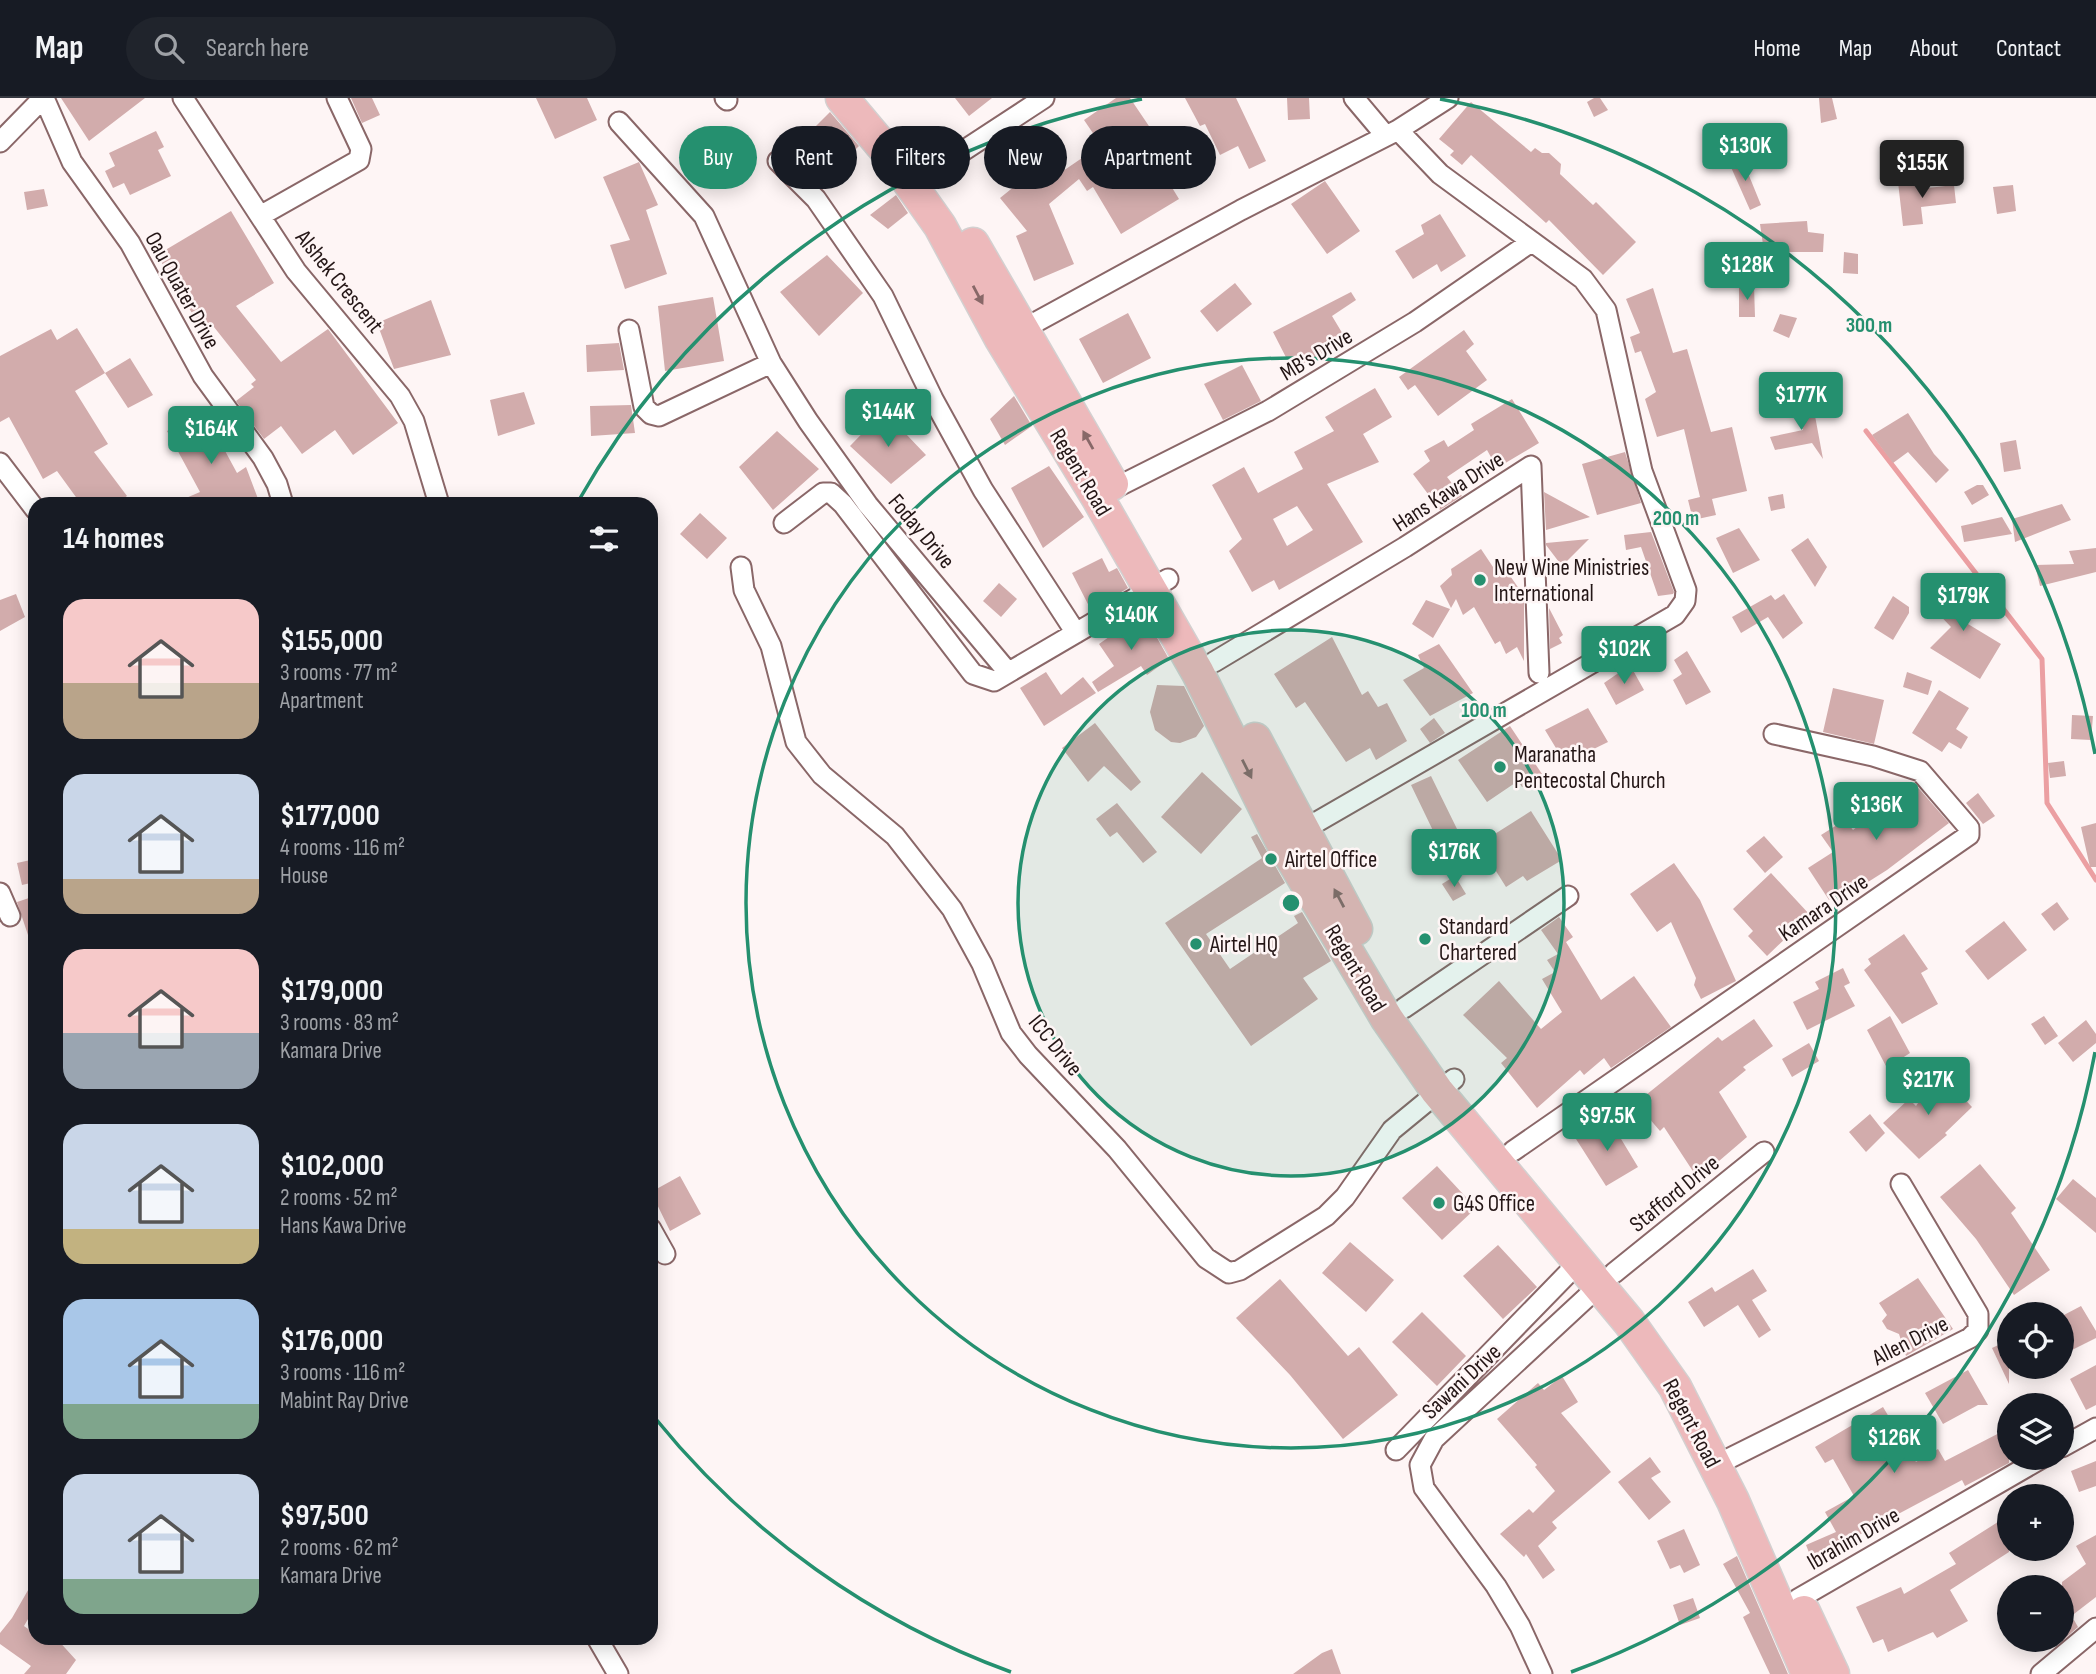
<!DOCTYPE html>
<meta charset="utf-8">
<style>
body{margin:0;font-family:"Sofia Sans Condensed",sans-serif;background:#20242c;color:#f1f3f6;height:100vh;display:flex;flex-direction:column;font-size:26px;white-space:nowrap}
*{box-sizing:border-box;margin:0}
p{font-size:23px;color:#9ea1a6}
.icon{flex:none;width:38px;height:38px;fill:none;stroke:currentColor;stroke-width:2;stroke-linecap:round;stroke-linejoin:round}
.map{position:relative;flex:1;overflow:hidden}
.details{position:absolute;left:28px;top:399px;width:630px;height:1148px;display:flex;flex-direction:column;background:#171b24;border-radius:21px;box-shadow:0 4px 18px #0003}
.details>*{flex:none}
.banner{position:absolute;left:679px;top:28px;width:665px;height:63px;display:flex;gap:14px}
.buttons{position:absolute;left:1997px;top:1204px;display:grid;gap:14px}
.buttons a{display:grid;place-items:center;width:77px;height:77px;border-radius:50%;background:#171b24;box-shadow:0 4px 18px #0003;font-size:35px}
.price{position:absolute;translate:-50% -60px;padding:0 16px;border-radius:7px;background:#25906f;color:#fff;font-size:23px;line-height:46px;filter:drop-shadow(0 2px 4px #0008)}
.price::after{content:'';position:absolute;left:50%;top:42px;width:21px;height:16px;margin-left:-10px;background:inherit;clip-path:polygon(0 0,100% 0,50% 100%)}
.price.current{background:#222;color:#fff}
ul{padding:0;list-style:none}
li{display:flex;align-items:center;gap:21px;height:175px;padding:0 35px}
li span{display:grid;place-items:center;flex:none;width:196px;height:140px;border-radius:21px;color:#555}
li>.icon{margin-inline-start:auto}
span .icon{width:84px;height:84px;fill:#fffc;stroke-width:1}
li b{font-size:30px}
h2{display:flex;justify-content:space-between;align-items:center;height:84px;padding:0 35px;font-size:30px}
.tag{padding:0 24px;border-radius:32px;background:#171b24;box-shadow:0 4px 18px #0003;font-size:24px;line-height:63px}
.tag.current{background:#25906f;color:#fff}
header{display:flex;align-items:center;gap:42px;box-sizing:border-box;height:98px;padding:0 35px;background:#171b24;border-bottom:2px solid #363941}
header strong{font-size:33px}
nav{display:flex;gap:38px;margin-inline-start:auto;font-size:24px}
.search{width:490px;height:63px;background:#20242c;display:flex;align-items:center;gap:18px;box-sizing:border-box;padding:0 24px;border-radius:38px;color:#9ea1a6;font-size:26px}
.map>svg:first-child{display:block}
.lines{fill:none;stroke-linecap:round;stroke-linejoin:round}
.stream{stroke:#eb9fa2;stroke-width:5}
.building{fill:#d2acac;fill-rule:evenodd}
.minor-casing{stroke:#8a6768;stroke-width:23}
.primary-casing{stroke:#d3d0d0;stroke-width:35}
.minor{stroke:#fff;stroke-width:19}
.primary{stroke:#edb9bb;stroke-width:32}
.oneway{fill:#886868}
.ring{fill:none;stroke:#25906f;stroke-width:3.5}
.poi-dot{fill:#25906f;stroke:#fef5f5;stroke-width:2.5}
.labels{text-anchor:middle;stroke-width:5;stroke-linejoin:round;paint-order:stroke}
.street-label{font-size:23px;fill:#241616;stroke:#fef5f5}
.poi-label{font-size:23px;fill:#241616;stroke:#fef5f5;text-anchor:start}
.centre{fill:#25906f;stroke:#fef5f5;stroke-width:3.5}
.ring-label{font-size:21px;text-anchor:middle;font-weight:bold;fill:#25906f;stroke:#fef5f5;stroke-width:5;stroke-linejoin:round;paint-order:stroke}
</style>
<header>
<strong>Map</strong>
<div class="search"><svg class="icon" aria-label="search" viewBox="0 0 24 24"><circle cx="10" cy="10" r="6"/><path d="M15 15l6 6"/></svg>Search here</div>
<nav><a>Home</a><a>Map</a><a>About</a><a>Contact</a></nav>
</header>
<div class="map">
<svg width="2096" height="1576" viewBox="0 0 2096 1576">
<rect width="100%" height="100%" fill="#fef5f5"/>
<g class="lines">
<path class="stream" d="M1866 333 2042 561 2047 705 2096 782"/>
</g>
<path class="building" d="M61 0H145L89 43Z
M351 0H372L380 17 362 25Z
M536 0H587L597 22 555 41Z
M955 0H992L969 18Z
M1116 0H1130L1155 37 1144 44 1179 101 1121 136 1093 89 1087 93 1079 81 1049 106 1074 166 1034 183 1016 138 1027 133 1000 100 1051 59 1063 73 1101 47 1084 22Z
M1185 0H1236L1266 63 1249 71 1238 48 1220 57 1205 26 1200 28Z
M1287 0H1309L1310 21 1288 22Z
M1594 0H1600L1608 12 1594 19 1587 4Z
M1819 0H1832L1837 21 1821 25Z
M1471 4 1531 54 1535 50 1542 55H1549L1561 66 1560 76 1593 107 1596 104 1636 144 1603 177 1549 122 1546 125 1471 57 1462 67 1450 57 1454 53 1439 41Z
M830 14 859 48 819 87 788 56Z
M156 33 164 49 158 52 171 78 130 97 124 85 113 90 105 73 115 68 109 55Z
M1741 58 1761 107 1750 112 1730 67Z
M639 64 658 107 646 112 667 176 625 191 610 147 630 142 603 79Z
M1918 81 1919 91 1954 87 1956 105 1921 109 1923 126 1903 128 1898 84Z
M1325 83 1360 133 1327 156 1291 106Z
M2013 87 2016 113 1997 116 1993 89Z
M44 91 48 108 27 112 24 94Z
M896 97 908 115 888 131 870 117Z
M231 113 274 185 236 208 281 264 328 231 398 325 353 357 335 332 302 356 281 328 264 341 236 303 254 289 251 286 256 282 210 224 201 230 157 157Z
M1440 116 1466 158 1441 174 1437 166 1413 181 1395 153 1424 136 1421 127Z
M1807 123 1808 134 1824 136 1823 154H1785L1786 164 1766 167 1760 126Z
M1844 154 1858 156V176L1843 175Z
M827 157 863 195 819 238 780 194Z
M1235 185 1252 206 1217 234 1200 213Z
M1739 188H1754L1755 219H1739Z
M1653 190 1673 255 1687 251 1711 334 1732 329 1747 393 1712 401 1716 417 1693 422 1688 402 1700 399 1684 331 1657 339 1645 301 1656 294 1641 253 1635 255 1630 239 1640 235 1626 201Z
M1351 194 1356 202 1332 218 1347 243 1292 271 1273 234Z
M713 199 724 263 665 273 658 208Z
M431 202 451 257 394 271 377 225Z
M1128 215 1151 260 1103 285 1079 241Z
M1780 216 1797 220 1789 240 1773 233Z
M77 230 105 275 75 293 108 346 94 354 127 398 116 406H81L57 373 43 381 9 319 0 324V258L51 231 57 242Z
M1464 232 1474 246 1466 253 1487 282 1438 318 1415 287 1408 292 1399 279Z
M619 245 624 272 587 274 586 247Z
M130 260 153 297 128 310 105 275Z
M1242 267 1261 303 1223 322 1204 286Z
M1375 290 1392 319 1363 336 1379 364 1327 386 1363 444 1279 492 1274 482 1252 494 1229 453 1242 441 1212 387 1244 369 1258 395 1303 371 1294 354 1334 333 1325 319ZM1297 408 1313 432 1287 448 1273 421Z
M524 294 535 326 498 338 490 302Z
M1014 298 1032 328 1005 347 990 321Z
M1512 301 1539 345 1497 370 1487 352 1447 379 1462 398 1440 412 1413 376 1430 363 1424 353 1444 342 1448 349 1474 332 1471 326Z
M631 307 635 335 591 338 590 308Z
M1813 307 1823 361 1812 345 1775 352 1770 339 1803 332 1790 313Z
M884 313 926 357 891 386 850 348Z
M204 314 237 375 246 369 260 406H172L200 394 167 333Z
M1908 315 1934 356 1949 372 1936 385 1908 354 1893 365 1872 337Z
M777 333 819 371 773 412 739 369Z
M2016 342 2021 371 2004 374 2000 345Z
M1625 354 1641 405 1597 417 1582 366Z
M1049 368 1084 419 1043 450 1011 390Z
M1977 387H1983L1989 397 1972 407 1964 394Z
M1544 394 1590 419 1546 432Z
M1783 396 1785 410 1771 413 1768 399Z
M2062 406 2071 422 2015 444 2012 421Z
M700 415 727 440 707 461 680 436Z
M2002 419 2012 436 1964 444 1961 428Z
M1739 430 1760 462 1733 475 1716 440Z
M1651 434 1674 494 1673 496 1658 498 1641 449 1626 452 1624 437Z
M1808 440 1827 469 1815 489 1791 452Z
M1589 441 1562 468 1546 447V445Z
M2096 450V474L2040 488 2035 467 2074 466 2069 453Z
M1481 451 1497 475 1504 469 1524 498V563L1517 549 1506 556 1500 543 1495 546 1474 509 1463 517 1456 501 1451 510 1440 488 1452 477 1451 471Z
M1102 460 1109 474 1117 470 1128 490 1091 512 1072 475Z
M1955 482 1979 507 1963 523 2001 546 1980 581 1930 550 1951 529 1930 507Z
M999 485 1017 501 1001 519 983 503Z
M16 496 25 519 0 533V502Z
M1784 496 1803 525 1783 541 1768 519 1741 535 1732 519 1771 497 1775 502Z
M1893 498 1909 509V515L1893 542 1874 530Z
M1426 502 1450 511 1433 540 1412 526Z
M1549 510 1563 537 1559 540 1562 545 1550 551Z
M1143 515 1169 561 1147 577 1141 568 1098 594 1092 584 1114 568 1099 546Z
M1332 539 1362 597 1368 593 1378 609 1387 605 1407 643 1376 662 1370 650 1346 664 1305 604 1296 610 1274 576Z
M1439 546 1473 595 1430 618 1403 582 1424 570 1418 557Z
M1687 553 1711 594 1686 607 1673 582 1682 576 1674 562Z
M1630 567 1644 592 1616 607 1604 585Z
M1046 574 1061 597 1083 579 1096 595 1044 628 1020 590Z
M1907 574 1932 583 1928 597 1903 589Z
M1157 587 1184 588 1204 628 1196 639 1180 645 1171 644 1155 632 1150 614Z
M1833 590 1884 602 1874 646 1823 634Z
M1939 592 1969 610 1956 631 1968 639 1961 651 1949 644 1942 654 1912 635Z
M1588 610 1608 644 1565 665 1545 632Z
M2072 617 2093 618 2091 642 2071 641Z
M1434 620 1445 635 1430 645 1420 631Z
M1095 625 1141 684 1131 693 1104 668 1088 684 1062 650Z
M1510 628 1542 676 1522 689 1518 683 1487 704 1458 662Z
M2064 663 2066 678 2050 680 2048 665Z
M1202 674 1242 711 1201 756 1161 719Z
M1431 678 1458 733 1438 743 1411 687Z
M1914 685 1949 725 1887 772 1849 796 1845 791 1829 802 1808 770 1833 754 1821 737 1845 722 1853 732Z
M1978 695 1995 718 1983 726 1966 705Z
M1117 705 1157 754 1143 765 1117 734 1110 739 1096 721Z
M1531 713 1562 762 1527 783 1523 778 1506 789 1479 746Z
M2096 725V769H2090L2081 729Z
M1257 736 1285 785 1206 836 1230 871 1298 825 1294 818 1302 814 1331 863 1303 880 1318 901 1251 948 1165 825 1262 760 1251 739Z
M1764 738 1783 759 1765 775 1746 753Z
M35 761V784L22 787 17 765Z
M1674 765 1700 802 1736 883 1701 901 1694 887 1696 880 1671 824 1657 834 1630 796Z
M1771 775 1810 817 1767 858 1748 838 1753 833 1733 811Z
M1455 778 1466 796 1453 803 1442 786Z
M32 799 35 807 33 852 17 804Z
M2057 804 2069 821 2054 833 2041 816Z
M1559 819 1573 839 1566 844 1601 902 1634 878 1671 929 1611 970 1604 960 1584 977 1580 972 1537 1010 1501 965 1507 960 1463 917 1499 883 1541 931 1562 914 1542 881 1555 874 1547 862 1558 856 1541 832Z
M2004 823 2027 852 1988 882 1965 853Z
M1904 836 1928 871 1921 875 1938 906 1902 926 1864 872 1871 866 1868 861Z
M1843 870 1850 885 1844 888 1855 908 1807 932 1793 904 1819 891 1815 884Z
M1890 918 1910 955 1887 970 1867 932Z
M2044 918 2058 938 2045 947 2031 926Z
M1754 921 1773 948 1743 969 1746 972 1719 994 1747 1039 1698 1081 1664 1029 1660 1033 1636 1005 1718 939 1722 943Z
M2086 922 2096 936V945L2073 964 2058 945Z
M1809 945 1819 963 1792 979 1782 961Z
M1939 974 1972 1009 1945 1035 1947 1037 1919 1061 1883 1025 1909 1001 1916 1008Z
M1870 1016 1885 1035 1866 1054 1849 1034Z
M1609 1021 1638 1069 1606 1088 1576 1041Z
M1980 1066 2016 1110 2011 1115 2050 1172 2014 1197 1976 1141 1940 1099Z
M1437 1068 1476 1110 1442 1142 1402 1100Z
M680 1078 701 1116 670 1133 651 1094Z
M2073 1081 2096 1100V1135L2056 1101Z
M1350 1144 1394 1182 1366 1214 1322 1175Z
M1498 1147 1537 1189 1503 1221 1463 1178Z
M1753 1171 1767 1193 1752 1202 1771 1232 1759 1240 1738 1207 1704 1229 1688 1204 1712 1189 1715 1194Z
M1918 1180 1953 1231 1906 1258 1899 1236 1887 1231 1882 1223 1887 1217 1879 1205Z
M1280 1181 1348 1258 1359 1249 1398 1297 1343 1341 1290 1277 1236 1220Z
M2081 1208 2096 1233V1240L2062 1257V1218Z
M1422 1214 1466 1258 1437 1288 1392 1244Z
M2009 1242V1286L1992 1250Z
M2096 1267V1307L2086 1312 2070 1281Z
M1968 1272 1988 1307H1978L1943 1326 1925 1295Z
M1562 1278 1578 1304 1561 1315 1611 1374 1552 1424 1557 1430 1538 1448 1555 1472 1543 1481 1526 1456 1524 1459 1500 1436 1529 1411 1533 1415 1555 1393 1535 1369 1537 1367 1497 1321 1538 1285 1544 1292Z
M1883 1309 1916 1364 1938 1351 1945 1363 2009 1330V1365L1965 1388 1962 1382 1812 1462 1806 1447 1836 1434 1825 1414 1854 1398 1833 1361 1825 1365 1815 1349Z
M1650 1359 1661 1374 1651 1380 1671 1404 1649 1422 1618 1384Z
M2096 1363V1388L2079 1394 2071 1373Z
M2009 1417V1454L1950 1492 1968 1523 1937 1540 1933 1534 1888 1554 1883 1541 1873 1545 1856 1509 1901 1489 1904 1496 1956 1466 1949 1455Z
M1684 1431 1700 1467 1684 1475 1680 1467 1670 1471 1657 1443Z
M2096 1437V1499L2070 1519 2062 1507V1484L2086 1466 2076 1448Z
M1737 1458 1788 1576H1770L1743 1519 1750 1515 1723 1466Z
M35 1480V1509L24 1528 35 1536V1540L49 1546 56 1540 76 1562 66 1576H24L31 1568 0 1546V1535L12 1520Z
M1693 1500 1700 1520 1680 1527 1673 1507Z
M2074 1522 2078 1529 2062 1543V1530Z
M1332 1551 1341 1576H1293L1322 1555Z"/>
<g class="lines">
<defs>
<path id="minor" d="M44 0 72 64 130 145 203 278 263 360 277 386 283 406
M183 0 296 173 400 298 414 323 439 406
M725 0 727 2
M1354 0 1386 38
M619 24 704 118 771 265 808 323 868 407 1007 573
M0 44 43 0
M778 63 816 101 883 198 933 301 983 392 1076 535
M911 87 1044 0
M260 118 359 62 361 51 337 0
M629 232 644 309 651 316 659 318 771 265
M1016 235 1241 112 1398 32 1448 0
M0 365 35 411
M1115 390 1268 313 1415 224 1531 144
M784 425 823 395H831L843 406 973 576 994 583 1168 481
M741 469 744 492 771 548 796 644 822 677 895 738 952 811 982 866 1011 935 1028 957 1117 1051 1206 1160 1229 1175 1240 1172 1326 1118 1345 1099 1392 1032 1454 981
M1214 564 1405 449 1531 368 1539 575
M1303 732 1675 517 1685 503 1686 492 1642 373 1606 212 1583 181 1440 76 1398 32
M0 795 10 818
M1404 910 1568 798
M1513 1053 1969 737V730L1920 673 1873 658 1774 636
M651 1131 665 1156
M1614 1175 1764 1054
M2062 1349 2096 1330
M1396 1352 1579 1164
M1714 1368 1970 1240 1978 1232V1216L1901 1086
M1798 1501 2042 1360
M597 1540 618 1576
M1542 1576 1520 1528 1496 1488 1424 1390 1420 1367 1434 1341 1599 1188
M2041 1576 2096 1530"/>
<path id="primary" d="M842 0 889 56 940 128 1001 241 1099 402 1198 575 1282 744 1387 921 1437 993 1629 1224 1675 1289 1733 1403 1808 1576
M973 146 1112 386
M1255 641 1356 831
M1804 1514 1833 1576"/>
</defs>
<use href="#minor" class="minor-casing"/>
<use href="#primary" class="primary-casing"/>
<use href="#minor" class="minor"/>
<use href="#primary" class="primary"/>
</g>
<defs><path id="oneway-solid" d="M-6-.8H1V-3.2L6.5 0L1 3.2V.8H-6Z" transform="scale(1.75)"/></defs>
<g class="oneway">
<use href="#oneway-solid" transform="translate(978 197) rotate(62)"/>
<use href="#oneway-solid" transform="translate(1088 342) rotate(-119)"/>
<use href="#oneway-solid" transform="translate(1247 671) rotate(63)"/>
<use href="#oneway-solid" transform="translate(1339 800) rotate(-118)"/>
</g>
<circle cx="1291" cy="805" r="273" fill="#25906f" fill-opacity=".12"/>
<g class="ring">
<circle cx="1291" cy="805" r="273"/>
<circle cx="1291" cy="805" r="545"/>
<path d="M2095 954A818 818 0 0 1 1571 1574M1011 1574A818 818 0 0 1 655 1320M579 402A818 818 0 0 1 1142 1M1440 1A818 818 0 0 1 2095 656"/>
</g>
<g class="poi-dot">
<circle cx="1480" cy="482" r="7"/>
<circle cx="1500" cy="669" r="7"/>
<circle cx="1271" cy="761" r="7"/>
<circle cx="1425" cy="841" r="7"/>
<circle cx="1196" cy="846" r="7"/>
<circle cx="1439" cy="1105" r="7"/>
</g>
<g class="labels">
<g class="street-label">
<text transform="translate(340 183) rotate(51)" y="8">Alshek Crescent</text>
<text transform="translate(183 192) rotate(61)" y="8">Oau Quater Drive</text>
<text transform="translate(1316 256) rotate(-31)" y="8">MB's Drive</text>
<text transform="translate(1081 374) rotate(59)" y="8">Regent Road</text>
<text transform="translate(1448 393) rotate(-33)" y="8">Hans Kawa Drive</text>
<text transform="translate(922 433) rotate(50)" y="8">Foday Drive</text>
<text transform="translate(1823 809) rotate(-34)" y="8">Kamara Drive</text>
<text transform="translate(1356 870) rotate(59)" y="8">Regent Road</text>
<text transform="translate(1056 947) rotate(51)" y="8">ICC Drive</text>
<text transform="translate(1674 1095) rotate(-39)" y="8">Stafford Drive</text>
<text transform="translate(1910 1242) rotate(-27)" y="8">Allen Drive</text>
<text transform="translate(1461 1283) rotate(-43)" y="8">Sawani Drive</text>
<text transform="translate(1692 1325) rotate(62)" y="8">Regent Road</text>
<text transform="translate(1853 1440) rotate(-30)" y="8">Ibrahim Drive</text>
</g>
<g class="poi-label">
<text x="1494" y="477">New Wine Ministries<tspan x="1494" dy="26">International</tspan></text>
<text x="1514" y="664">Maranatha<tspan x="1514" dy="26">Pentecostal Church</tspan></text>
<text x="1285" y="769">Airtel Office</text>
<text x="1439" y="836">Standard<tspan x="1439" dy="26">Chartered</tspan></text>
<text x="1210" y="854">Airtel HQ</text>
<text x="1453" y="1113">G4S Office</text>
</g>
</g>
<circle cx="1291" cy="805" r="10" class="centre"/>
<g class="ring-label">
<text x="1869" y="234">300 m</text>
<text x="1676" y="427">200 m</text>
<text x="1484" y="619">100 m</text>
</g>
</svg>
<div class="buttons">
<a><svg class="icon" aria-label="locate" viewBox="0 0 24 24"><circle cx="12" cy="12" r="6"/><path d="M12 2v4M12 18v4M2 12h4M18 12h4"/></svg></a>
<a><svg class="icon" aria-label="layers" viewBox="0 0 24 24"><path d="M12 4l9 5-9 5-9-5zM3 14l9 5 9-5"/></svg></a>
<a>+</a>
<a>−</a>
</div>
<b class="price" style="left:1745px;top:85px">$130K</b>
<b class="price current" style="left:1922px;top:102px">$155K</b>
<b class="price" style="left:1747px;top:204px">$128K</b>
<b class="price" style="left:1801px;top:334px">$177K</b>
<b class="price" style="left:888px;top:351px">$144K</b>
<b class="price" style="left:211px;top:368px">$164K</b>
<b class="price" style="left:1963px;top:535px">$179K</b>
<b class="price" style="left:1131px;top:554px">$140K</b>
<b class="price" style="left:1624px;top:588px">$102K</b>
<b class="price" style="left:1876px;top:744px">$136K</b>
<b class="price" style="left:1454px;top:791px">$176K</b>
<b class="price" style="left:1928px;top:1019px">$217K</b>
<b class="price" style="left:1607px;top:1055px">$97.5K</b>
<b class="price" style="left:1894px;top:1377px">$126K</b>
<div class="banner">
<a class="tag current">Buy</a>
<a class="tag">Rent</a>
<a class="tag">Filters</a>
<a class="tag">New</a>
<a class="tag">Apartment</a>
</div>
<section class="details">
<h2>14 homes<svg class="icon" aria-label="filters" viewBox="0 0 24 24"><path d="M4 7h16M4 17h16"/><circle cx="9" cy="7" r="2"/><circle cx="15" cy="17" r="2"/></svg></h2>
<ul>
<li><span style="background:linear-gradient(#f6c9c9 60%,#b9a48a 0)"><svg class="icon" aria-label="home" viewBox="0 0 24 24"><path d="M3 11l9-7 9 7M6 9v11h12V9"/></svg></span><div><b>$155,000</b><p>3 rooms · 77 m²</p><p>Apartment</p></div></li>
<li><span style="background:linear-gradient(#c9d6e8 75%,#b9a48a 0)"><svg class="icon" aria-label="home" viewBox="0 0 24 24"><path d="M3 11l9-7 9 7M6 9v11h12V9"/></svg></span><div><b>$177,000</b><p>4 rooms · 116 m²</p><p>House</p></div></li>
<li><span style="background:linear-gradient(#f6c9c9 60%,#9aa5b1 0)"><svg class="icon" aria-label="home" viewBox="0 0 24 24"><path d="M3 11l9-7 9 7M6 9v11h12V9"/></svg></span><div><b>$179,000</b><p>3 rooms · 83 m²</p><p>Kamara Drive</p></div></li>
<li><span style="background:linear-gradient(#c9d6e8 75%,#c2b280 0)"><svg class="icon" aria-label="home" viewBox="0 0 24 24"><path d="M3 11l9-7 9 7M6 9v11h12V9"/></svg></span><div><b>$102,000</b><p>2 rooms · 52 m²</p><p>Hans Kawa Drive</p></div></li>
<li><span style="background:linear-gradient(#a9c7e8 75%,#7fa58c 0)"><svg class="icon" aria-label="home" viewBox="0 0 24 24"><path d="M3 11l9-7 9 7M6 9v11h12V9"/></svg></span><div><b>$176,000</b><p>3 rooms · 116 m²</p><p>Mabint Ray Drive</p></div></li>
<li><span style="background:linear-gradient(#c9d6e8 75%,#7fa58c 0)"><svg class="icon" aria-label="home" viewBox="0 0 24 24"><path d="M3 11l9-7 9 7M6 9v11h12V9"/></svg></span><div><b>$97,500</b><p>2 rooms · 62 m²</p><p>Kamara Drive</p></div></li>
</ul>
</section>
</div>
